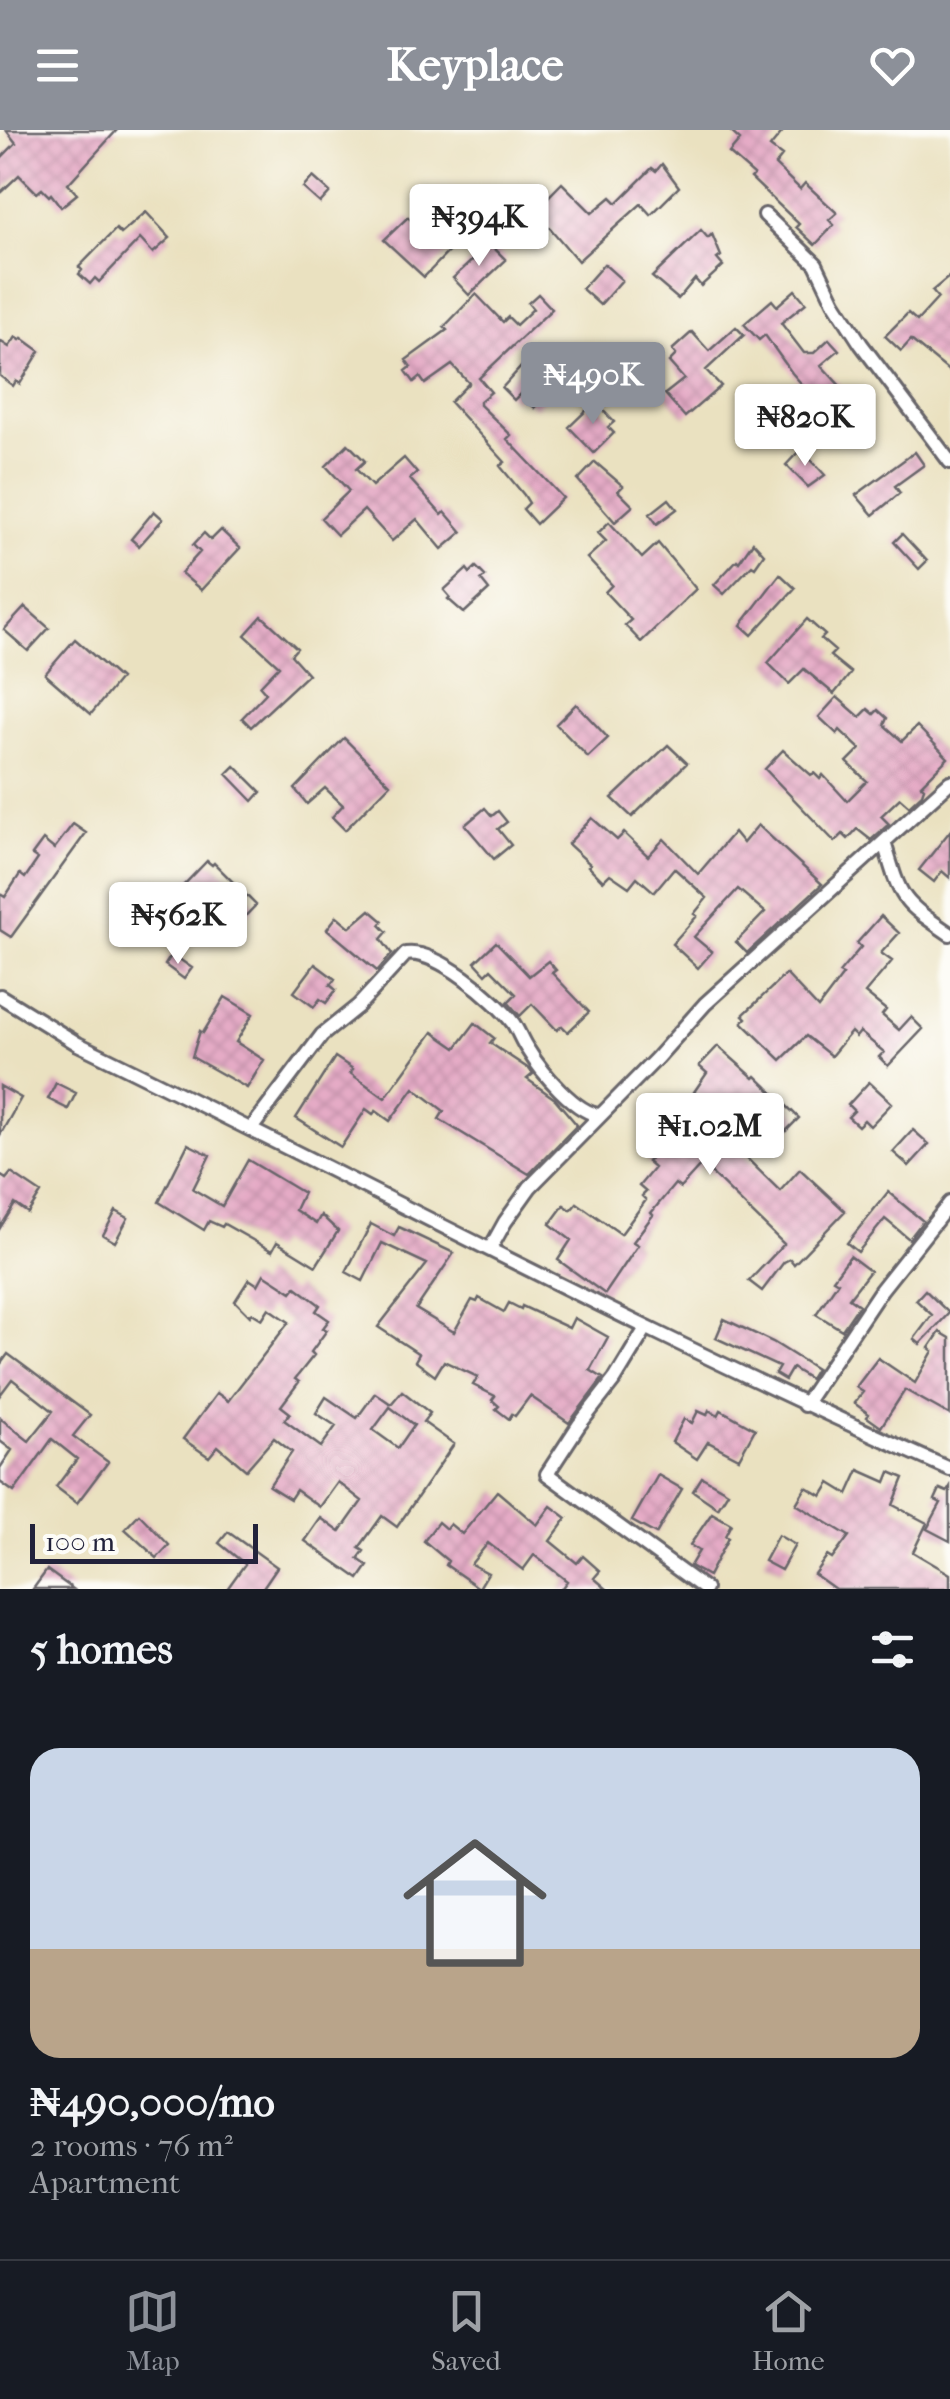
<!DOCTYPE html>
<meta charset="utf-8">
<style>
body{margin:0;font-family:"IM FELL French Canon",serif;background:#20242c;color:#f1f3f6;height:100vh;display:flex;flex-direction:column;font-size:38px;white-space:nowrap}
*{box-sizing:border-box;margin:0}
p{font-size:32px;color:#9ea1a6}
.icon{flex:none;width:55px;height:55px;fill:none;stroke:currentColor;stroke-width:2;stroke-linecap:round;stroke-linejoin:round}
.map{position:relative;height:1459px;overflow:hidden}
.side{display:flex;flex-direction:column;background:#171b24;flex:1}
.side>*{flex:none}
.scale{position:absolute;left:30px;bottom:25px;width:228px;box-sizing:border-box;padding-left:10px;border:5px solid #22223b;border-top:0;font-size:28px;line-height:35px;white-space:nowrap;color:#22223b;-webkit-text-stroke:8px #fdfcf7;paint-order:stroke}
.price{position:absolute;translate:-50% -85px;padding:0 22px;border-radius:10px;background:#fff;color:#222;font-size:32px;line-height:65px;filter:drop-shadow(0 2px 5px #0008)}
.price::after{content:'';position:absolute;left:50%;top:60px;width:30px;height:22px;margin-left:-15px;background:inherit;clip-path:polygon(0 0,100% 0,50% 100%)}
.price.current{background:#8c9099;color:#fff}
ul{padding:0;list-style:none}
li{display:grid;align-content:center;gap:20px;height:530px;padding:0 30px}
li+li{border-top:2px solid #363941}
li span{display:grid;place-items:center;height:310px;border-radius:30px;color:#555}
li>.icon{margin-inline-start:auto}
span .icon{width:180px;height:180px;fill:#fffc;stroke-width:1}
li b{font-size:42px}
h2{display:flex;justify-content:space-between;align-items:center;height:120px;padding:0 30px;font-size:42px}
header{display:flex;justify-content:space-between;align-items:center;height:130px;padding:0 30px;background:#8c9099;color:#fff;font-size:45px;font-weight:700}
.dock{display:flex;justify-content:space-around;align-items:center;height:140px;border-top:2px solid #363941;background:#171b24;font-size:28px;color:#9ea1a6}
.dock a{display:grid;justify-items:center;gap:5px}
.dock .current{color:#8c9099}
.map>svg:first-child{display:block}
.building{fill:url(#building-cross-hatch);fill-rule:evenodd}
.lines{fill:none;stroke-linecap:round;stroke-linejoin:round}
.minor-casing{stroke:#68656a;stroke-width:18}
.minor{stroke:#fff;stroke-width:12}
</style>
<header><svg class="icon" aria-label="menu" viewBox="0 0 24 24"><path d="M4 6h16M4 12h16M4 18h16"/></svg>Keyplace<svg class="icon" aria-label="heart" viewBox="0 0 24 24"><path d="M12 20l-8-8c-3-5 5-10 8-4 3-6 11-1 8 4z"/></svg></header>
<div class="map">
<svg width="950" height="1459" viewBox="0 0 950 1459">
<defs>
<pattern id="building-cross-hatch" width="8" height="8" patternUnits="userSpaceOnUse" patternTransform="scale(2.5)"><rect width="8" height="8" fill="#e5abc6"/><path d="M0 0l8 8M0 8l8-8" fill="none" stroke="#c493ab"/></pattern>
</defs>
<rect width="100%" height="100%" fill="#fdfcf7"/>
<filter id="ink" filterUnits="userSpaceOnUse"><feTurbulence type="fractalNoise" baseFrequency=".01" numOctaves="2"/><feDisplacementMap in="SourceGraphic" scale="20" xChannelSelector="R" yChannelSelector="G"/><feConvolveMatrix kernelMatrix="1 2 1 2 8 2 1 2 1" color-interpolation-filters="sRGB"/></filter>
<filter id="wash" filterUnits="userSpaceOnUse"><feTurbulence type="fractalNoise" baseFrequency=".0048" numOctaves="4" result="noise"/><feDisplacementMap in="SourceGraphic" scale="40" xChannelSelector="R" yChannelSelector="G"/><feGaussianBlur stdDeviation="2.25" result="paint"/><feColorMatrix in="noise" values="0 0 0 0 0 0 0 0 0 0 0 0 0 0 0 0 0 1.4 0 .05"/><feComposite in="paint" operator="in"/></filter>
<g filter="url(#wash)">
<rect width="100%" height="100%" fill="#eae1c0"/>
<g id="blocks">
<path class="building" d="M6 0H117L68 54 77 64 61 77 51 64 49 66 42 59 37 63 19 45 0 63V29L16 13Z
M729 0H784L770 17 782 26 775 35 800 59 805 53 837 83 829 90 834 95 815 115 796 97 799 94 751 48 754 45 729 23 740 10Z
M662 34 679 57 651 85 641 74 578 131 550 98 546 97 533 111 519 97 562 53 592 83 611 67 617 73 652 38 656 41Z
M313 47 330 62 320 73 303 58Z
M146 82 170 108 153 123 140 109 99 152 95 148 90 154 79 144 82 140 79 137 116 99 121 104Z
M408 87 432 111 450 93 460 103 451 113 454 116 424 147 384 110Z
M701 100 708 108 712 104 721 126 717 129 723 136 701 156 695 149 678 169 652 147Z
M490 114 506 130 469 165 453 148Z
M604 134 622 150 600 175 582 159Z
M950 146V242L911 210 901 221 885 206 908 183 917 191 938 168 932 161Z
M795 160 806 173 781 193 804 223H814L829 209 839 220 821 235 853 270 835 285 810 257 807 260 792 243 765 205 759 210 744 194 772 170 777 176Z
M476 164 503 192 508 187 516 195 533 179 528 173 538 164 552 179 479 248 491 262 480 271V275L511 305 507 309 563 368 536 394 523 379 529 373 524 365 500 336 505 332 450 272 469 253 452 235 425 254 420 247 414 252 406 241 411 237 406 230 447 200 444 197Z
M736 197 744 205 706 240 721 256 685 287 665 264 684 249 669 232 676 225 672 220 692 202 709 221Z
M16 207 20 210 22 208 40 221 20 254 16 251 13 256 0 246V211L9 217Z
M531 226 559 251 535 278 520 264 514 270 502 258Z
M595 272 614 292 608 297 614 303 594 323 569 297Z
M348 314 365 331 356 339 372 356 404 328 417 343 410 349 442 385 445 382 462 402 442 419 417 389 392 411 364 380 337 405 321 388 349 361 326 336Z
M801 319 825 345 808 357 786 335Z
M915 322 924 335 895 356 900 363 873 385 856 365Z
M595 332 623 356 618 361 633 376 615 392 578 350Z
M669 369 677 379 657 394 650 384Z
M154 381 163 389 139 416 131 409Z
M609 392 642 428 658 413 696 459 641 512 625 495 631 490 605 462 612 455 587 428 606 411 598 403Z
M221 400 240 418 201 460 181 443 200 422 193 415 204 403 211 410Z
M902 404 927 431 919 439 894 412Z
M753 412 764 424 755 437 752 435 724 464 714 455 737 430 739 432Z
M476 437 485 446 481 450 489 460 464 483 448 469 450 467 444 460 467 439 470 443Z
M780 444 795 458 752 505 741 495Z
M25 477 49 498 28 521 4 500Z
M262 486 297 518 291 525 308 544 251 597 242 588 266 563 260 556 279 536 245 505Z
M807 489 825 505 821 509 835 521 830 526 851 543 834 564 804 539 789 554 768 533Z
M75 509 120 549 91 584 45 544Z
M837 567 860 587 868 579 874 584 878 580 887 588 884 595 902 611 917 596 948 628 921 655 924 658 922 664 909 676 900 668 881 686 889 694 871 710 857 699 848 709 843 704 835 712 765 639 783 620 811 645 814 643 820 649 823 645 847 671 867 651 847 632 860 619 840 600 837 604 819 587Z
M576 574 608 608 588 627 556 594Z
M344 608 390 654 345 700 332 687 343 675 325 658 307 674 295 659Z
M668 615 687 633 632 687 612 668Z
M235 636 261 662 253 671 227 644Z
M485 678 492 686 498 681 507 692 498 699 511 715 494 729 465 695Z
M592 688 617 710 624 703 648 726 664 709 698 744 734 702 743 713 758 695 822 754 747 823 736 812 765 782 738 759 694 807 712 822 698 838 672 814 697 786 694 784 707 768 674 738 654 762 637 747 629 757 610 744 603 751 588 736 590 734 568 714Z
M73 694 86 703 11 807 0 800V764L5 767 20 744 25 748 38 729 32 725 43 710 54 719Z
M950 701V748L942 741 934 752 919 740Z
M207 731 212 735 214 733 256 775 227 805 180 759Z
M370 780 383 791 380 795 387 802 381 809 392 824 377 841 327 799 337 786 350 797Z
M881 786 899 803 881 823 892 831 865 863 886 880 882 885 899 900 911 887 923 899 888 936 879 927 884 922 860 902 856 907 851 902 831 926 806 906 781 930 742 892 746 888 743 885 786 844 818 878 843 845 839 843 861 817 857 813Z
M496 812 529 846 548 831 556 840 552 843 589 882 568 902 562 896 557 900 532 874 520 886 508 872 516 864 491 839 486 844 475 832Z
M172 824 192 838 184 849 165 835Z
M315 834 335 849 330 855 336 860 326 873 320 869 314 877 294 862Z
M225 867 253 884 236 912 264 930 247 958 192 927 200 901 203 903Z
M475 893 494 908 490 913 529 939 533 944 527 949 555 969 577 995 529 1044 439 989 444 981 414 958 390 991 376 981 373 984 366 979 341 1017 296 988 335 927 353 939 350 943 385 968 433 902 456 918Z
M718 916 754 948 756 946 799 988 770 1017 741 990 726 1008 780 1061 800 1039 845 1081 794 1134 790 1129 784 1132 762 1161 749 1151 784 1114 702 1034 680 1058 675 1054 651 1083 653 1085 633 1112 638 1115 605 1164 558 1130 571 1110 550 1094 564 1075 571 1080 577 1073 621 1104 646 1070 642 1066 646 1062 639 1056 654 1038 647 1032 673 1003 662 994 675 980 682 986 700 966 694 962 707 943 699 936Z
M869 952 892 973 870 996 864 990 858 996 848 987 854 981 848 975Z
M56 953 76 963 68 979 48 969Z
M0 956 21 968 0 1005Z
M913 1000 929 1014 909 1036 893 1022Z
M188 1014 210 1025 193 1059 222 1076 248 1030 303 1063 295 1080 316 1094 321 1085 338 1101 316 1136 277 1112 272 1121 224 1094 222 1097 209 1091 204 1100 159 1072Z
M11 1043 41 1063 28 1083 15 1074 0 1098V1045L6 1049Z
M888 1062 923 1091 909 1109 885 1089 858 1122 847 1113Z
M116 1081 128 1088 115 1112 103 1105Z
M371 1094 394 1106 399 1097 454 1123 416 1179 454 1202 472 1170 477 1172 479 1168 504 1182 509 1173 521 1179 522 1176 569 1198 574 1188 608 1207 590 1240 603 1248 569 1293 530 1266 515 1286 512 1284 509 1289 496 1279 499 1276 492 1270 495 1266 473 1255 478 1247 444 1231 435 1246 415 1231 419 1224 378 1197 427 1134 382 1113 363 1151 346 1142Z
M850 1126 870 1141 849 1168 859 1175 842 1200 816 1184 838 1152 833 1149Z
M264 1144 292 1162 296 1157 320 1175 316 1181 329 1190 323 1198 327 1200 311 1222 314 1225 295 1249 299 1252 281 1276 290 1283 284 1290 321 1317 336 1296 316 1283 326 1267 357 1288 375 1263 391 1274 402 1261 430 1283 423 1292 454 1314 397 1397 382 1386 359 1418 364 1421 358 1429 368 1436 359 1449 305 1411 321 1388 340 1402 362 1371 338 1352 320 1377 296 1360 290 1369 269 1356 292 1322 274 1308 246 1340 218 1316 209 1327 183 1309 217 1263 228 1271 289 1192 269 1178 262 1189 252 1183 250 1186 235 1171 249 1149 258 1155ZM390 1277 414 1295 398 1318 373 1300Z
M925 1160 949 1183 920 1214 914 1209 932 1185 916 1170Z
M724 1189 773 1212 816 1239 810 1249 792 1238 785 1250 775 1244 779 1237 716 1208Z
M940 1202 950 1208V1285L905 1260 881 1297 867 1287 869 1284 854 1273 863 1262 856 1257 878 1228 915 1253 933 1221 929 1218Z
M8 1224 90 1285 73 1306 108 1332 77 1373 56 1357 77 1329 52 1309 14 1362 0 1352V1338L12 1320 0 1311V1288L29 1311 53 1281 12 1249 0 1265V1235Z
M709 1280 718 1286 721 1280 755 1299 739 1328 708 1312 697 1329 672 1312 684 1289 692 1293 698 1281 707 1285Z
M859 1340 886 1352 890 1342 904 1348 893 1375 927 1393 913 1422 950 1444V1459H835L814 1444 827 1426 832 1429 849 1406 796 1374 806 1357 822 1366 830 1353 848 1364Z
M658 1345 682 1359 656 1404 632 1391Z
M702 1347 728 1362 718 1378 693 1361Z
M950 1357V1411L927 1399 941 1373 935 1370 940 1359 947 1362Z
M497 1361 537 1395 551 1376 567 1388 550 1411 577 1433 583 1426 600 1441 594 1448 607 1459H561L567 1451 534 1425 523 1440 488 1413 471 1434 488 1443 479 1458 446 1435 448 1431 424 1411 438 1392 446 1399 450 1394 462 1404Z
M712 1383 731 1394 725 1406 728 1408 708 1446 690 1436 699 1421 690 1415Z
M139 1384 169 1415 157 1428 125 1399Z
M228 1402 277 1437 262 1459H227L245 1434 219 1413Z
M778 1405 795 1415 781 1440 764 1431Z
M47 1440 73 1459H33Z"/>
</g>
</g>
<g filter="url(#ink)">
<use href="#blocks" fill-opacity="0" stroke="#68656a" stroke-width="2.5"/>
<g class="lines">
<defs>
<path id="minor" d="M765 85 816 134 834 172 861 214 950 332
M884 712C901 770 900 770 950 804
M0 866 78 914C369 1056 654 1209 950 1339
M251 999 322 905 358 876 406 824C436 819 495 869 513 893 519 902 522 912 528 920 540 940 577 985 601 985
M490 1119 505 1092 530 1057 656 929 705 874 950 652
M646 1198 615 1249 579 1295 547 1344 705 1459
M804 1275 881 1160 950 1073"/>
</defs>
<use href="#minor" class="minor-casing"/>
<use href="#minor" class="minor"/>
</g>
</g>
</svg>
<div class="scale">100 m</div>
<b class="price" style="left:479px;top:139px">₦394K</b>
<b class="price current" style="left:593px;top:297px">₦490K</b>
<b class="price" style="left:805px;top:339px">₦820K</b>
<b class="price" style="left:178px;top:837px">₦562K</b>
<b class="price" style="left:710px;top:1048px">₦1.02M</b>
</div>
<section class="side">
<h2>5 homes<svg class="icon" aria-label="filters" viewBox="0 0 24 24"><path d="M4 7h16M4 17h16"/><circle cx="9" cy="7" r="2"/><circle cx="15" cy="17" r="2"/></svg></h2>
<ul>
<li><span style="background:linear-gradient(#c9d6e8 65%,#b9a48a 0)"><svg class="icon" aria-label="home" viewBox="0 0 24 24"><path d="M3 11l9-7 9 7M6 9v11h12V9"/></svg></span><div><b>₦490,000/mo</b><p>2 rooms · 76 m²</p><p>Apartment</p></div></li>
</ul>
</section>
<nav class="dock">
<a class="current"><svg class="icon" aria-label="map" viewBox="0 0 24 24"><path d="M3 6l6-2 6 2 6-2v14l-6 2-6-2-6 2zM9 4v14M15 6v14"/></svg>Map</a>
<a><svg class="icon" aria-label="saved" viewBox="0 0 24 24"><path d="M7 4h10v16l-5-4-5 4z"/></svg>Saved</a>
<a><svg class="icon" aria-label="home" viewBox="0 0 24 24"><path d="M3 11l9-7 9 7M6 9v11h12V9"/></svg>Home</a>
</nav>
